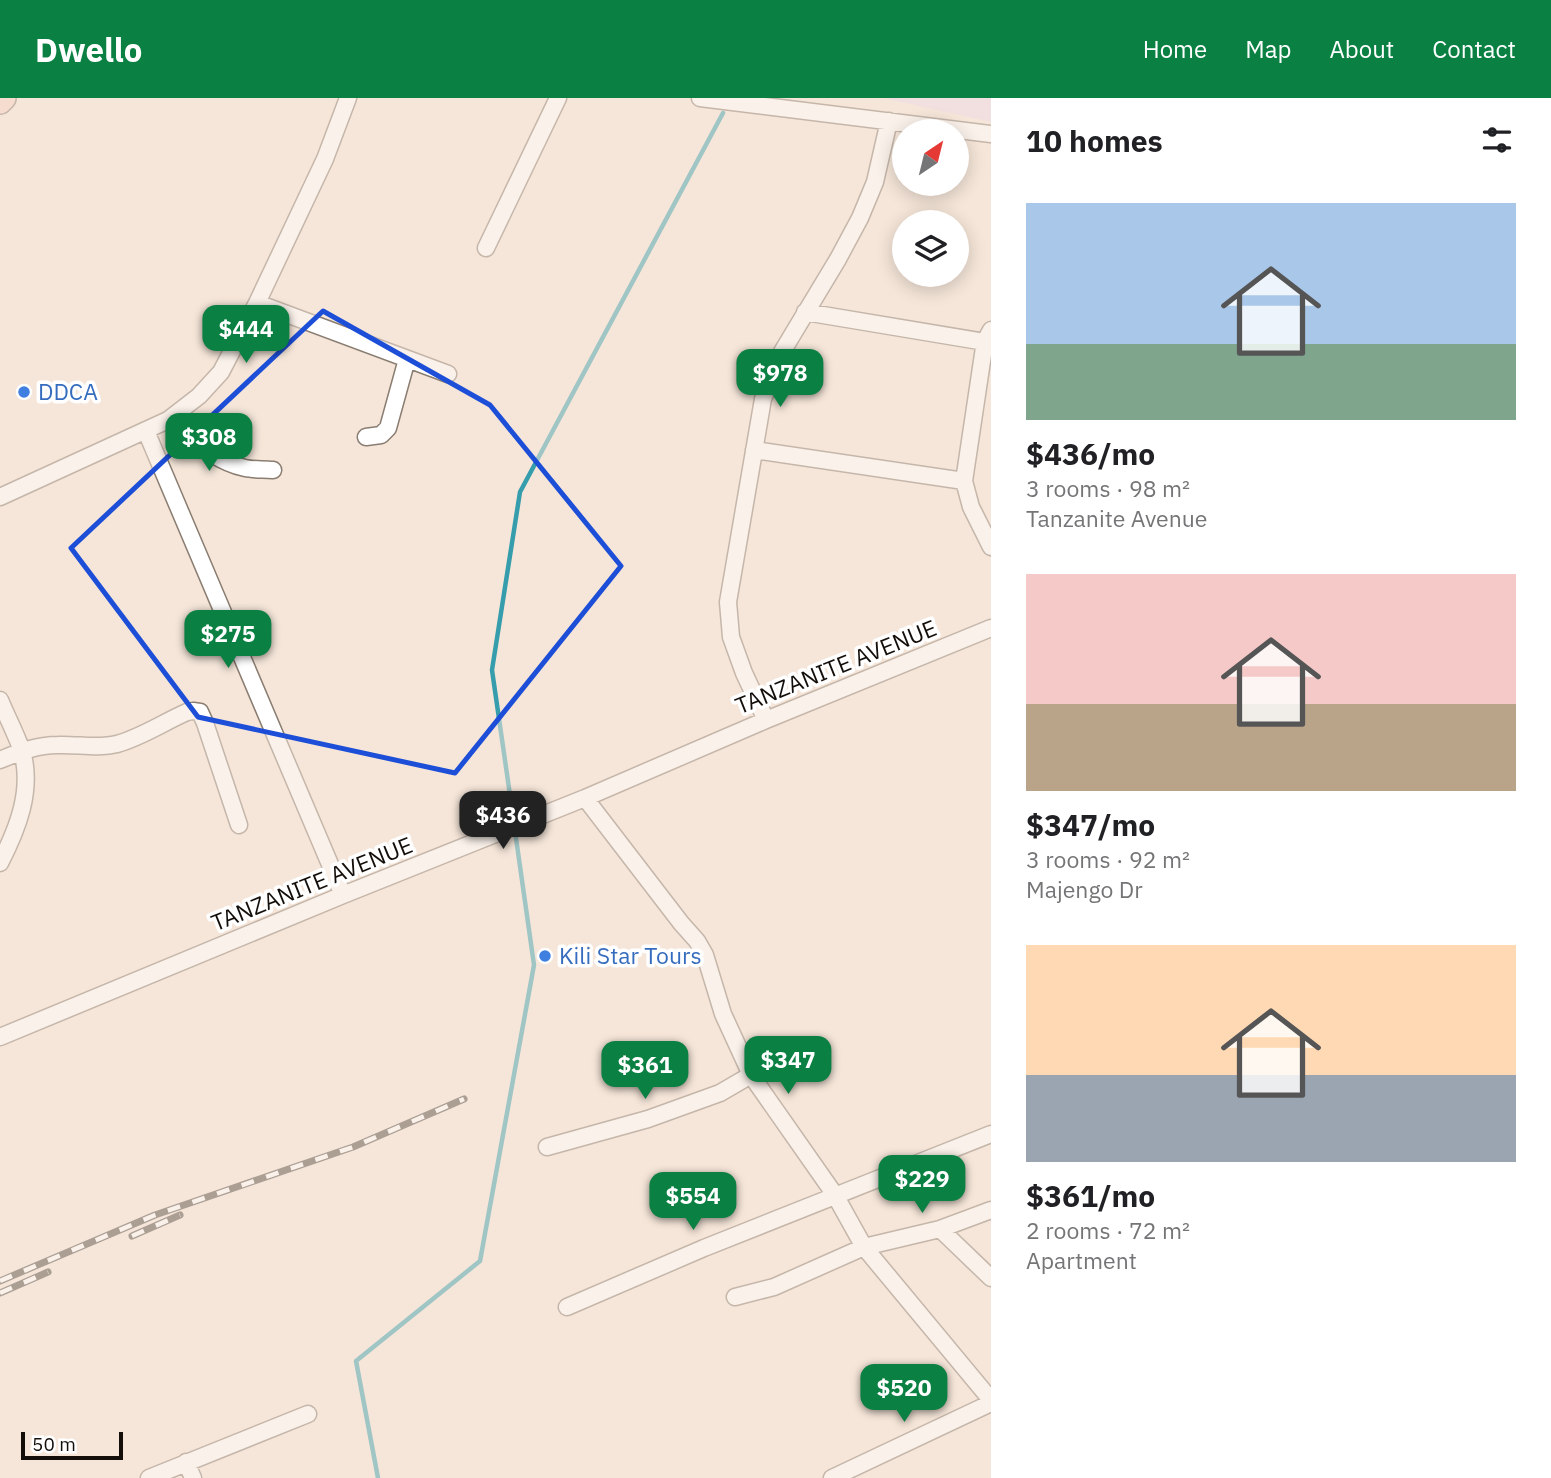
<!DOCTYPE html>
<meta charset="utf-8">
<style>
body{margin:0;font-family:"IBM Plex Sans",sans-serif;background:#f6f6f6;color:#202124;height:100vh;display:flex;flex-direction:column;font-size:26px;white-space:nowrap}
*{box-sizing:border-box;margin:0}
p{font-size:23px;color:#757577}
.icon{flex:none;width:38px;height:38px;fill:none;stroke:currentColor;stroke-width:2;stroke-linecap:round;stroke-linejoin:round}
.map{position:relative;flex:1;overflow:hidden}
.sheet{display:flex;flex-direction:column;background:#fff;width:560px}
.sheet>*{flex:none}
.needle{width:46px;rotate:35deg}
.buttons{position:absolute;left:892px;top:21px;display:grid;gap:14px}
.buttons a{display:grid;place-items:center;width:77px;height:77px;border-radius:50%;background:#fff;box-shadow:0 4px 18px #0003;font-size:35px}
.scale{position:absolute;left:21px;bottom:18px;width:102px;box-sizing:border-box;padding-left:7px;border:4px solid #130e0a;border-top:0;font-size:19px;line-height:24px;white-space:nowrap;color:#130e0a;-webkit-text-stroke:5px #fff;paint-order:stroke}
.price{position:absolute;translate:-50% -60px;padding:0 16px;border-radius:14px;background:#0b8043;color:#fff;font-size:23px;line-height:46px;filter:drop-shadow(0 2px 4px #0008)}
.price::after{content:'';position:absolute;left:50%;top:42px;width:21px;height:16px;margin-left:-10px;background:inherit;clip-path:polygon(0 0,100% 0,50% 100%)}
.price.active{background:#222;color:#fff}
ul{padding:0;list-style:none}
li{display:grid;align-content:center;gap:14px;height:371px;padding:0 35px}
li span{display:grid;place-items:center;height:217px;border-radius:0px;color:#555}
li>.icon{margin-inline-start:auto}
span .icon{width:126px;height:126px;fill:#fffc;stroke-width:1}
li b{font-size:30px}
h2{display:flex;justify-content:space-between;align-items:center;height:84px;padding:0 35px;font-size:30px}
header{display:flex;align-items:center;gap:42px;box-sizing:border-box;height:98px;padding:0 35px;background:#0b8043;color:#fff}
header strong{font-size:33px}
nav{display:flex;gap:38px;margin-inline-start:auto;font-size:24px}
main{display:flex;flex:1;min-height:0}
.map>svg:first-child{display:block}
.commercial{fill:#edd8e6}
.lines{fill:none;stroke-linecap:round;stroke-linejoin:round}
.stream{stroke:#359dac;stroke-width:4.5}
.street-casing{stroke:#8a7d71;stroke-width:19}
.secondary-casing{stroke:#8a7d71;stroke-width:26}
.street{stroke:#fff;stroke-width:16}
.secondary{stroke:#f6d0c4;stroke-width:23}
.rail-casing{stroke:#514942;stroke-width:7}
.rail{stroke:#fff;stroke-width:4.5;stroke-dasharray:13;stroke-linecap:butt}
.marked{fill:none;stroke:#1d4ed8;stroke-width:5;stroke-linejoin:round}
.shop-dot{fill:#3f7fe0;stroke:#fff;stroke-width:2.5}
.labels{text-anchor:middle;stroke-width:7;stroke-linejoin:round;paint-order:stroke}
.shop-label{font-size:23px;fill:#366cbe;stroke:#fff;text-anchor:start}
.street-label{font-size:23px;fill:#130e0a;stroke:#fff}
</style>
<header>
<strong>Dwello</strong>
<nav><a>Home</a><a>Map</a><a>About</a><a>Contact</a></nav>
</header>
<main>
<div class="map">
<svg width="991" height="1380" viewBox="0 0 991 1380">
<rect width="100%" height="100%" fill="#f5e6d9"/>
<path class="commercial" d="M883 0H991V24Z"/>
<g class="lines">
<path class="stream" d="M511 704 492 572 520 394 723 15
M378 1380 356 1263 480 1163 534 867 515 733"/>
<defs>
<path id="street" d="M700 0 991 36
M486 150 558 0
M257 205 448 276
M805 214 991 245
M991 232 985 243 964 383 971 409 991 449
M168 322C191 340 215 364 245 370 254 372 264 371 273 372
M146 333 343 797
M366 339 381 337 388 330 407 261
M754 352 964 383
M0 399 168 322 199 298 221 274 257 205 325 61 348 0
M0 602C7 619 16 636 22 653 33 692 18 730 0 765
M766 622 744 575 731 539 728 504 763 301 782 254 838 161 860 120 875 84 889 23
M0 662C19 654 37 647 58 647 77 646 98 651 117 646 142 639 164 624 187 614L193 613 200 614 205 625 239 727
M585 700 681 825 697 843 705 857 723 916 751 977 835 1097 864 1149 991 1302
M0 939 343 797 585 700 766 622 991 530
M547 1049 648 1021 720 995 751 977
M940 1131 991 1180
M735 1199 774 1189 864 1149 940 1131 991 1112
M567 1209 704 1150 991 1036
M186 1364 193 1380
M149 1380 308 1316
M832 1380 991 1305"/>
<path id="secondary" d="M0 4 4 0"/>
</defs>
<use href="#street" class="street-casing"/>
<use href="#secondary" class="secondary-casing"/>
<use href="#street" class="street"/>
<use href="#secondary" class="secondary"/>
<defs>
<path id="rail" d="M132 1138 180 1117
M0 1183 155 1117 353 1049 464 1001
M0 1195 48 1174"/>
</defs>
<use href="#rail" class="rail-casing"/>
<use href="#rail" class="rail"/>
</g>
<path d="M0 0H991V1380H0ZM323 213 490 307 621 468 455 675 198 619 71 450Z" fill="#f5e6d9" fill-opacity=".55" fill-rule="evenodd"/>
<path class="marked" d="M323 213 490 307 621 468 455 675 198 619 71 450Z"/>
<g class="shop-dot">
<circle cx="24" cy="294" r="7"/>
<circle cx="545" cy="858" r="7"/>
</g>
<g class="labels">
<g class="shop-label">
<text x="38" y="302">DDCA</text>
<text x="559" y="866">Kili Star Tours</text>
</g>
<g class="street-label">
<text transform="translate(836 569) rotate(-22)" y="8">TANZANITE AVENUE</text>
<text transform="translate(312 786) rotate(-22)" y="8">TANZANITE AVENUE</text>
</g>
</g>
</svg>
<div class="buttons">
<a><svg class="needle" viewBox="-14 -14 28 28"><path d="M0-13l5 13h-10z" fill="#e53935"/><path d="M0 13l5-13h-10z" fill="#757577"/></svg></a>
<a><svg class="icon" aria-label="layers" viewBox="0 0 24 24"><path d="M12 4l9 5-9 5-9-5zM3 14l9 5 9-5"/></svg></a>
</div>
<div class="scale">50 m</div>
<b class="price" style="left:246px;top:267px">$444</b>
<b class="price" style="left:780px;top:311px">$978</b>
<b class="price" style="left:209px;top:375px">$308</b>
<b class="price" style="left:228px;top:572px">$275</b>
<b class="price active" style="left:503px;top:753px">$436</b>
<b class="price" style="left:788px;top:998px">$347</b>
<b class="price" style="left:645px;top:1003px">$361</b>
<b class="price" style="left:922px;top:1117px">$229</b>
<b class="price" style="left:693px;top:1134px">$554</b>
<b class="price" style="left:904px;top:1326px">$520</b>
</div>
<section class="sheet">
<h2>10 homes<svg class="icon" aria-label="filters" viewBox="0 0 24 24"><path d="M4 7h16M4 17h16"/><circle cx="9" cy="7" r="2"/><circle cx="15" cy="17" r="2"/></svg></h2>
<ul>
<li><span style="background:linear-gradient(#a9c7e8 65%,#7fa58c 0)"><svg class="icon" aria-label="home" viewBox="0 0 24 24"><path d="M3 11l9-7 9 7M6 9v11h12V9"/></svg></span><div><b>$436/mo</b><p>3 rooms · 98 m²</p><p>Tanzanite Avenue</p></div></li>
<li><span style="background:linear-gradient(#f6c9c9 60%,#b9a48a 0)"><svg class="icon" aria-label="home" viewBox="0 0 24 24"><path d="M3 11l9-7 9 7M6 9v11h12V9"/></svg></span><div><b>$347/mo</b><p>3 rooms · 92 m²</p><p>Majengo Dr</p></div></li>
<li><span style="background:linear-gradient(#ffd9b3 60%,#9aa5b1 0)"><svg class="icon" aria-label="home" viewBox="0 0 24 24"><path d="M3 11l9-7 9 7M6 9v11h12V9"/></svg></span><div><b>$361/mo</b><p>2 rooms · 72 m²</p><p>Apartment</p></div></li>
</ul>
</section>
</main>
